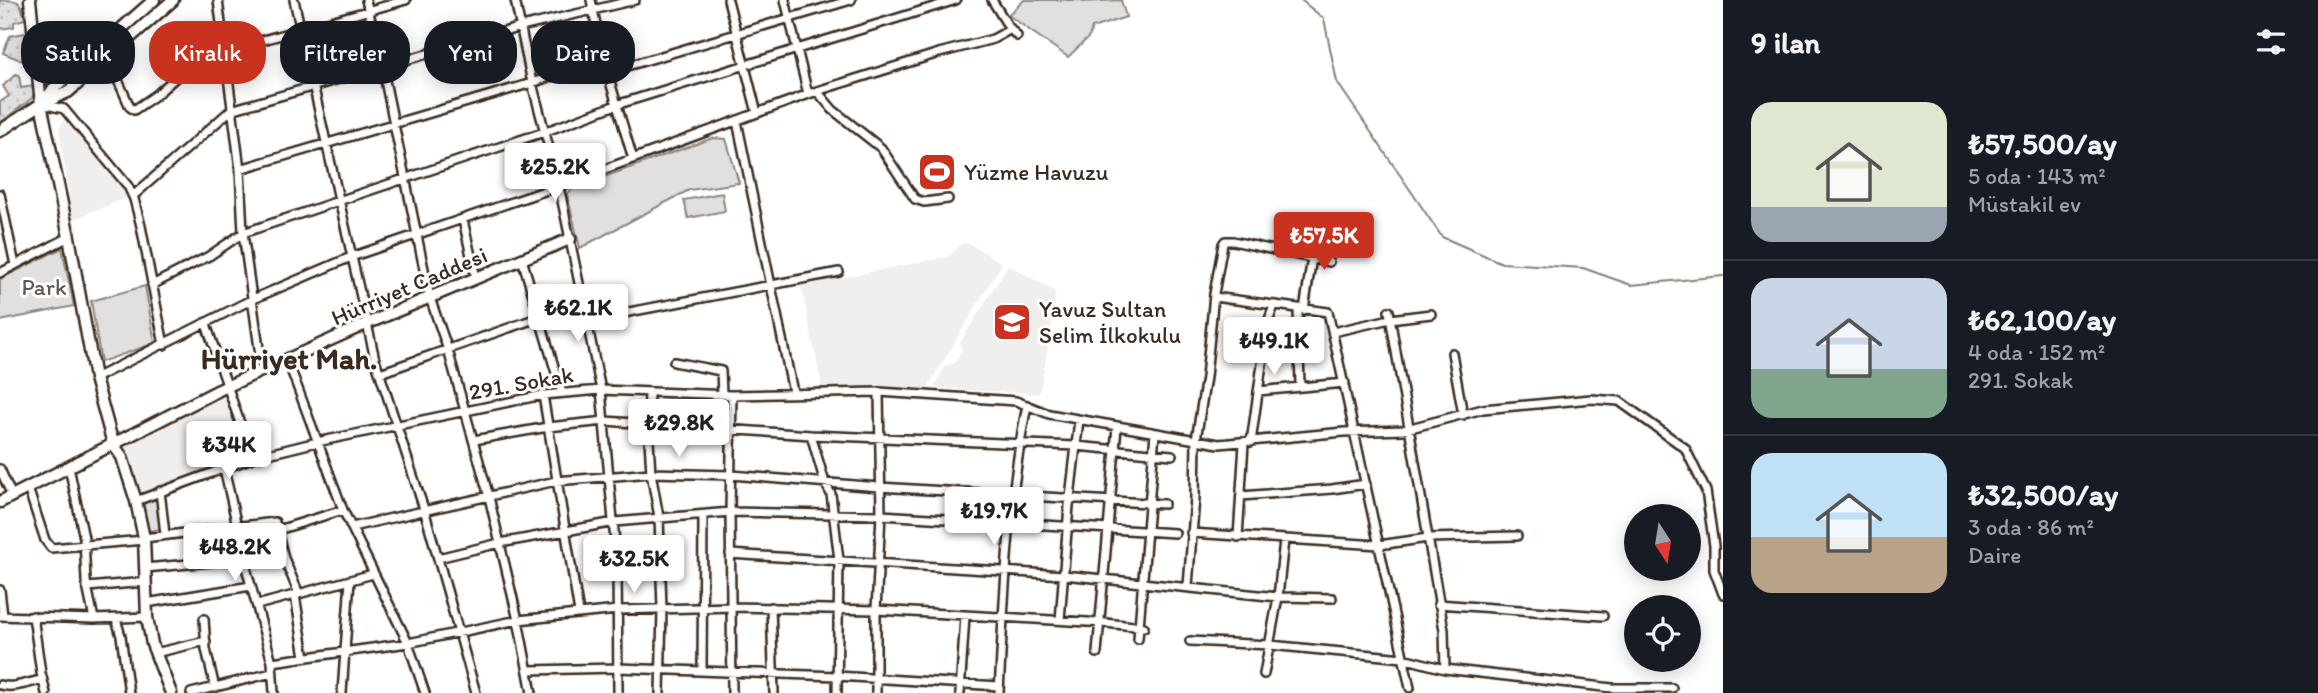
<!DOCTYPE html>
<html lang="tr">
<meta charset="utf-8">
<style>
body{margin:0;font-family:Itim,sans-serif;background:#242831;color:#f1f3f6;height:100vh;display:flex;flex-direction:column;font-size:26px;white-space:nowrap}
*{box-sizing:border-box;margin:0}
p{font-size:23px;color:#9ea1a6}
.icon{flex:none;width:38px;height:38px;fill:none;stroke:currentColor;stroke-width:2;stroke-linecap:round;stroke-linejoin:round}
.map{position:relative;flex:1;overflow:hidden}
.panel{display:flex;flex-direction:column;background:#171b24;width:595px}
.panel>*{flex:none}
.banner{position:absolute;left:21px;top:21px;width:665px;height:63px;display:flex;gap:14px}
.needle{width:46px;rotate:168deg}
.fabs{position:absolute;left:1624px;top:504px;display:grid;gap:14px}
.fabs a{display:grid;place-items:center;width:77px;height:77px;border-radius:50%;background:#171b24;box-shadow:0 4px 18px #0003;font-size:35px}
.price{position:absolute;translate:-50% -60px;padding:0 16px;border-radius:7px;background:#fff;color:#222;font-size:23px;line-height:46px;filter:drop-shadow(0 2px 4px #0008)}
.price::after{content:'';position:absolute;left:50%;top:42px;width:21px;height:16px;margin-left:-10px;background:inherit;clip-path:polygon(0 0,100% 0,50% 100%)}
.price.current{background:#c8321e;color:#fff}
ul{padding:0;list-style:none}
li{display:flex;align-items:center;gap:21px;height:175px;padding:0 28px}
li+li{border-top:2px solid #363941}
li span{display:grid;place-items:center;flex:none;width:196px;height:140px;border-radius:21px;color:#555}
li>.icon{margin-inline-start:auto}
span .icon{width:84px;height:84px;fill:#fffc;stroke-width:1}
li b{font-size:30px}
h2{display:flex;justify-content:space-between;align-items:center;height:84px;padding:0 28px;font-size:30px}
.tag{padding:0 24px;border-radius:28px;background:#171b24;box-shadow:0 4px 18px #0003;font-size:24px;line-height:63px}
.tag.current{background:#c8321e;color:#fff}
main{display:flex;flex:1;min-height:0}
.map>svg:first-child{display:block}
.built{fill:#f1efee}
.grass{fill:url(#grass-dots);stroke:#8e857e;stroke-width:2}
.green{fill:#e2e0de;stroke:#8e857e;stroke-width:2}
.water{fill:url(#water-waves);stroke:#887e77;stroke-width:2}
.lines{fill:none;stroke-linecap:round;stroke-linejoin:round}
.stream{stroke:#887e77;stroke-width:2}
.street-casing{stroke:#3b2a1e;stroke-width:12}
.secondary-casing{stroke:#3b2a1e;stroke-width:15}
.street{stroke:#fff;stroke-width:7}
.secondary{stroke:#fff;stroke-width:10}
.labels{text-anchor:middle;stroke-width:6;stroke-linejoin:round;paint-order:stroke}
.poi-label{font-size:23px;fill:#3b2a1e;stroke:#fff;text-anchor:start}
.street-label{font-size:23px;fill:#3b2a1e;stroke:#fff}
.park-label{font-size:23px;fill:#65584e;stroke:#fff}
.district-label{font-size:30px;font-weight:bold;fill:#3b2a1e;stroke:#fff}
</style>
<main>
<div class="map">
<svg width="1723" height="693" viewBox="0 0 1723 693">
<defs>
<pattern id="grass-dots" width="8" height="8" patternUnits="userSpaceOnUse" patternTransform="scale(1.75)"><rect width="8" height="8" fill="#e2e0de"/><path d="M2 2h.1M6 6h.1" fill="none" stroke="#c3c0be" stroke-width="1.8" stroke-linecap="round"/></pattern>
<pattern id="water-waves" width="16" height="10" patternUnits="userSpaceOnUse" patternTransform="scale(1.75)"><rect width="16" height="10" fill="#bcb6b3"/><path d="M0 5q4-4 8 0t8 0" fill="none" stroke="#9a9491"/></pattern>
</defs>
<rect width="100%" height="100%" fill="#fff"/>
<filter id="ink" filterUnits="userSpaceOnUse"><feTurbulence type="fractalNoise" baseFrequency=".0143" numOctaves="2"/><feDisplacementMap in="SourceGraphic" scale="14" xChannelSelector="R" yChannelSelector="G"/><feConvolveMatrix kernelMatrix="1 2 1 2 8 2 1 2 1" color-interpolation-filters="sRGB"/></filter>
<g filter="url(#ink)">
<path class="built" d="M64 119 68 123 70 122 130 196 73 220 59 130Z
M967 242 1002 263 926 390 822 386 801 286 950 256 961 244Z
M1008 265 1055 291V309L1040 391 1038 394 934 388 946 365 954 364 962 351 960 343Z
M228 393 249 455 138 498 122 446Z"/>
<path class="grass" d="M0 0C21 0 20 0 25 19L14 22V27L0 29Z
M25 33 30 61 25 62 3 53 10 36Z
M16 74 19 75 21 88 33 86 36 91 32 98 0 123V102L9 96 3 86Z"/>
<path class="green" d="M1024 0H1082L1083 2 1121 0 1126 17 1092 28 1089 37 1068 57 1008 15Z
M713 138 726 139 739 183 689 190 580 248 567 194 573 188Z
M722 193 725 211 688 218 684 200Z
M62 248 74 306 0 321V279Z
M145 286 155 343 101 362 91 301Z
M157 499 160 529 149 531 140 504Z"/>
<path class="water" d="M948 164 950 176 926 181 924 168Z"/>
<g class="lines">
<path class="stream" d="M1301 0 1324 19 1337 82 1442 237 1502 263 1583 268 1631 285 1723 276"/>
<defs>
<path id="street" d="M218 0 240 169 243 233 262 370
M294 0 375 359 424 509 476 693
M366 0 382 66 430 298 448 350 489 497 518 620 532 693
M515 0 532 83 559 186 601 390 617 564 618 693
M591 0 603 58 633 159
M728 0 757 113
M785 0 808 94
M992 0 1008 26 1017 36
M108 58 130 107 134 110 156 95 201 55 224 51 406 0
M607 72 851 0
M817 91 833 110 881 148 915 199 924 202 948 199
M42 104 64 109 128 186 134 199 141 226 164 345
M737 121 793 392
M240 169 532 83 603 58
M0 194 15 265
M133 196 231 110 521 27 635 0
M463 220 476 278
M522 259 562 393
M0 273 69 237
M152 285 209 256 243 233 544 132 616 105 956 0
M1214 297 1328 312 1410 688
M1298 309 1300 386
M1304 310 1316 231
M1389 311 1444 630 1445 669
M587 320 839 272
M206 324 252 458
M1333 332 1390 319 1431 314
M1452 353 1463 415
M287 359 343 510 408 643 425 693
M674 362 721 371 722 394
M380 373 583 302
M95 378 253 299 351 257 559 186 817 91 939 53 993 39 1011 29
M1258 391 1345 383
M649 393 648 424 651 473 659 517 662 609 660 693
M543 395 579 613
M811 435 825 483 831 494 839 560 837 693
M474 440 548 427 605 421 811 435 1076 446 1172 455
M1251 442 1268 322 1274 306
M69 467 84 538 86 581 94 619
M224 468 247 571 272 662 274 693
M0 469 12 496
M28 488 45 540 51 548 144 540
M160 491 165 534
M1241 496 1332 489 1366 484
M136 501 252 458 317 442 543 395 601 390 732 395 879 392 1016 401 1049 414 1219 444 1344 432 1403 430 1483 409 1591 399 1619 401 1685 448 1706 491 1714 546V570L1723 594
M352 527 556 481 651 473 731 475 879 487 1164 504
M278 530 343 510
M1191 533 1379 545 1428 538 1517 536
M1238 537 1244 444
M144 538 275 522 284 558 299 594
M730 554 1064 575 1278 597 1332 598
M438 558 500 543 615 522 730 512 881 515 1175 533
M145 568 244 559
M1188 586 1195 498 1196 440 1206 377 1214 294 1223 244 1225 241H1233L1329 262
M87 587 146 582
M0 590 3 616
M295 595 305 657
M146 603 251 586
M1438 604 1603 616
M257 605 373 574
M771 607 774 693
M0 616 94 619 147 617
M33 616 41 673 46 693
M116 619 121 636 129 693
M204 619 206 649 215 688
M1060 620 1069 506 1079 420
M1138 639 1155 433
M1190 641 1270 645 1403 658 1445 669 1612 688H1672
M155 653 206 641
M1097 653 1117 427
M272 662 408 643 518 620 618 610 732 607 876 610 1105 623 1144 627
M529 670 618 668 837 676 999 686
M702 671 703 515
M1264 674 1278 597 1284 540
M0 685C14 689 28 682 42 680
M191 693 272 673
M342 693 350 580
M732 693 730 512 732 395
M876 693V610L881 515 879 392
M960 693 965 616
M999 693C1004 596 1008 500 1027 405"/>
<path id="secondary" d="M30 0 41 104 69 237 95 378 113 444 122 457 136 501 144 538 147 617 152 644 171 693
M44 101 55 87 154 0
M0 131 41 104 68 92 173 0
M0 502 219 390 366 324 570 239"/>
</defs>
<use href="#street" class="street-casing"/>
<use href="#secondary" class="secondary-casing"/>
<use href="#street" class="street"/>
<use href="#secondary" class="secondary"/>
</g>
</g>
<defs>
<symbol id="stadium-square" viewBox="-11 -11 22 22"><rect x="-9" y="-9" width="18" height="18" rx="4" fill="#c8321e" stroke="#fff"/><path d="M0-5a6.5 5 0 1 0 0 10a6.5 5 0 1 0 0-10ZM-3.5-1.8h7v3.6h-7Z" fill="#fff"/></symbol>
<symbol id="school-square" viewBox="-11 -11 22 22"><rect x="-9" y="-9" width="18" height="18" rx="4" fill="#c8321e" stroke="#fff"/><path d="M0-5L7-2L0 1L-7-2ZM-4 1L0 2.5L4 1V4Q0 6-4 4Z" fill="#fff"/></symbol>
</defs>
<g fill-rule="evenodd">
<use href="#stadium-square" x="915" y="150" width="44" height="44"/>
<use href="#school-square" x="990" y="300" width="44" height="44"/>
</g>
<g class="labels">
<g class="poi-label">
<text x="964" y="180">Yüzme Havuzu</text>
<text x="1039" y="317">Yavuz Sultan<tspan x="1039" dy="26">Selim İlkokulu</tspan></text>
</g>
<g class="street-label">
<text transform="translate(409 286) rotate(-23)" y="8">Hürriyet Caddesi</text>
<text transform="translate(521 383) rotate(-10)" y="8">291. Sokak</text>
</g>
<g class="park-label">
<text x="44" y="295">Park</text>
</g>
<g class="district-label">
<text x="289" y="369">Hürriyet Mah.</text>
</g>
</g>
</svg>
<div class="fabs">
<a><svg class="needle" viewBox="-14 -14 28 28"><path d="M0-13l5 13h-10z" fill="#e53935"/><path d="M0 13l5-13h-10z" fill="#9ea1a6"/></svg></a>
<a><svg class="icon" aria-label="locate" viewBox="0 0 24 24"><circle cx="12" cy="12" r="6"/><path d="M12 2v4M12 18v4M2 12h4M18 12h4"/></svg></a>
</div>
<b class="price" style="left:555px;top:203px">₺25.2K</b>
<b class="price current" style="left:1324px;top:272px">₺57.5K</b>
<b class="price" style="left:578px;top:344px">₺62.1K</b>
<b class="price" style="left:1274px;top:377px">₺49.1K</b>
<b class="price" style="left:679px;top:459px">₺29.8K</b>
<b class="price" style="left:229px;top:481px">₺34K</b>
<b class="price" style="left:994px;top:547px">₺19.7K</b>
<b class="price" style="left:235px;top:583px">₺48.2K</b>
<b class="price" style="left:634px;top:595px">₺32.5K</b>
<div class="banner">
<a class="tag">Satılık</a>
<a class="tag current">Kiralık</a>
<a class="tag">Filtreler</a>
<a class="tag">Yeni</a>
<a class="tag">Daire</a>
</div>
</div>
<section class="panel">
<h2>9 ilan<svg class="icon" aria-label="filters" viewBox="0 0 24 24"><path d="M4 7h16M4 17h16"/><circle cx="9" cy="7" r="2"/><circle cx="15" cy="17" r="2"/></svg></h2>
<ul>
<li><span style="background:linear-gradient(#dfe7d0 75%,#9aa5b1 0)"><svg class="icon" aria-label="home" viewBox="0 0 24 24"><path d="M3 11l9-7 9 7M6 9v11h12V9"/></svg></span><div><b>₺57,500/ay</b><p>5 oda · 143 m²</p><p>Müstakil ev</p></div></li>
<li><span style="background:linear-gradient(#c9d6e8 65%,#7fa58c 0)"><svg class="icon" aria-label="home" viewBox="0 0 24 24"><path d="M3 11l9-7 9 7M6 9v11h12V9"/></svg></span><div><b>₺62,100/ay</b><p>4 oda · 152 m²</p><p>291. Sokak</p></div></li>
<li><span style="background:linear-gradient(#bfe0f5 60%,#b9a48a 0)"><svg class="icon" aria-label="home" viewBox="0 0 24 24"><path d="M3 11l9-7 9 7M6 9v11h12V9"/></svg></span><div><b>₺32,500/ay</b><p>3 oda · 86 m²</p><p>Daire</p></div></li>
</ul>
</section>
</main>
